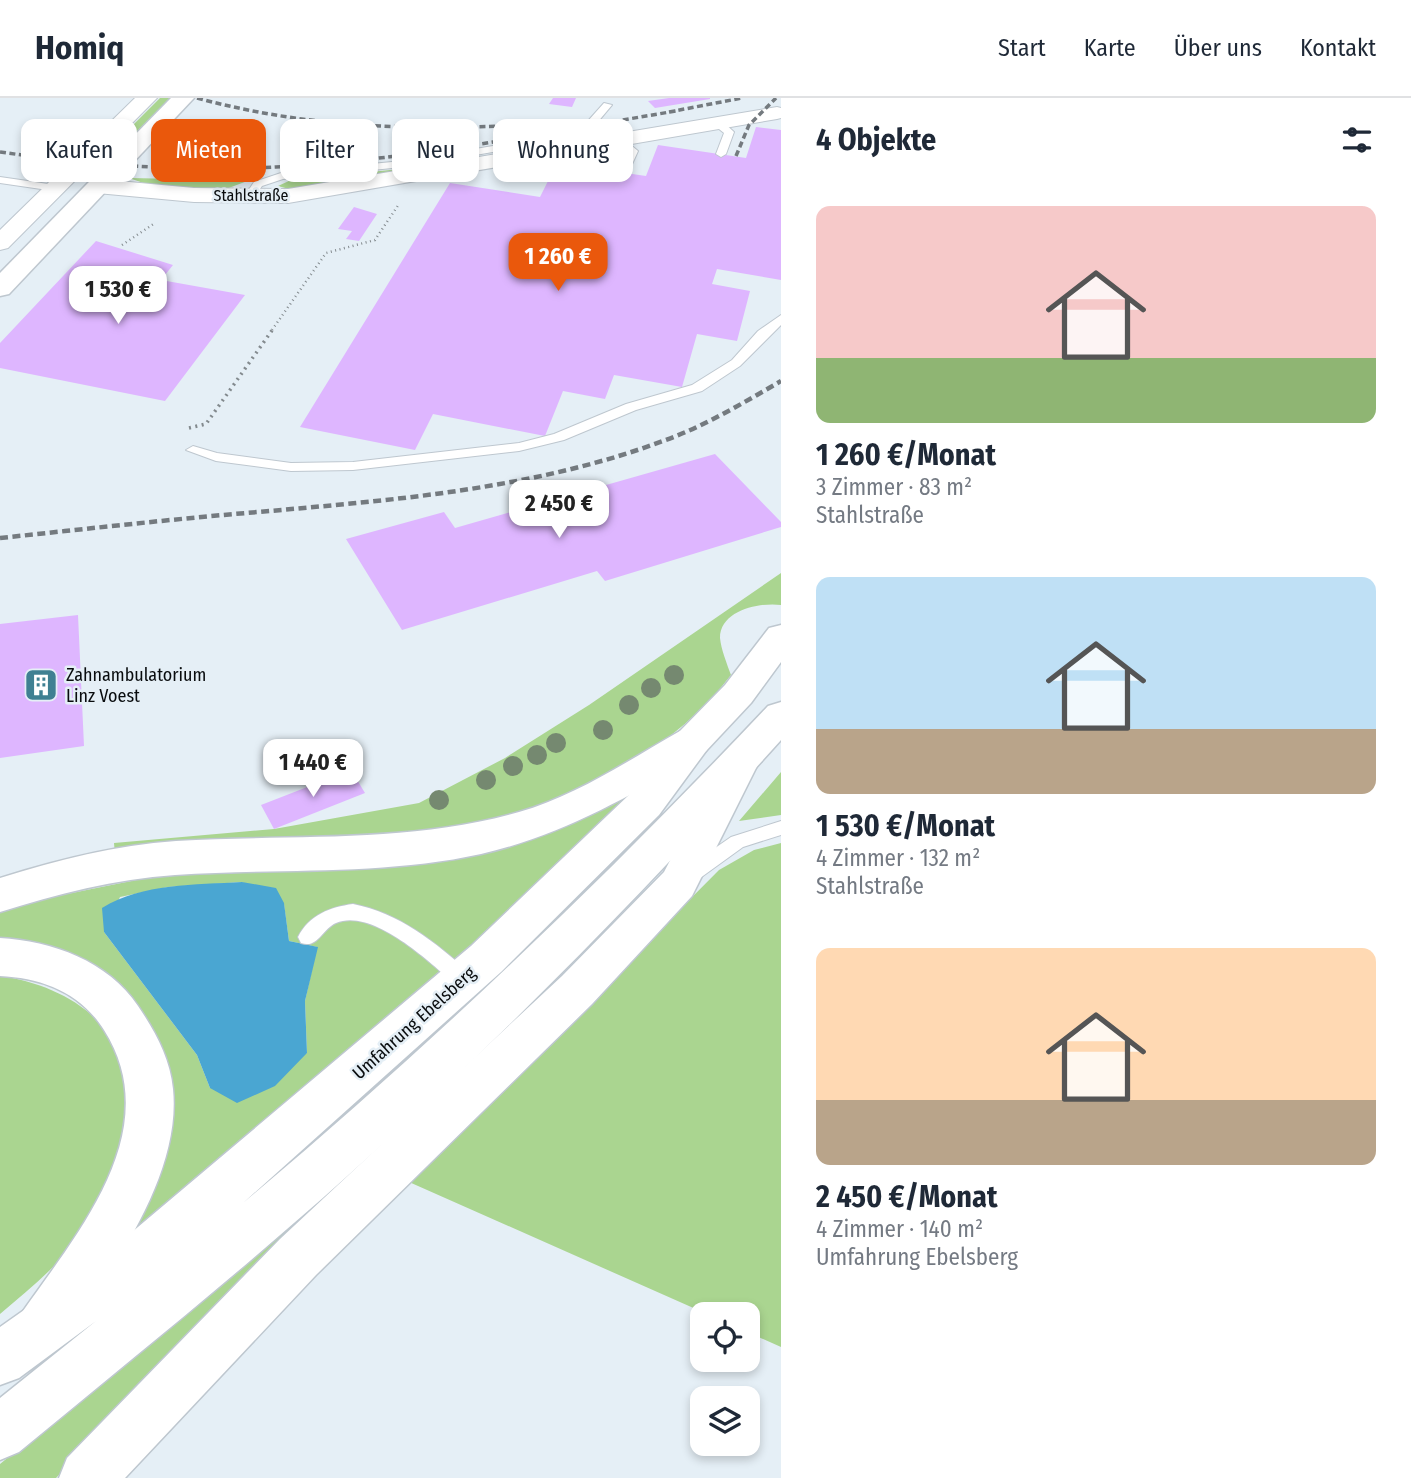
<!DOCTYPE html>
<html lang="de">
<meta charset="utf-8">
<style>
body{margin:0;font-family:"Fira Sans Condensed",sans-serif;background:#f2f2f3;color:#1f2937;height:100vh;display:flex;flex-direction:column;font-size:26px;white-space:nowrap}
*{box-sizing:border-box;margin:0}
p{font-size:23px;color:#747a83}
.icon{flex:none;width:38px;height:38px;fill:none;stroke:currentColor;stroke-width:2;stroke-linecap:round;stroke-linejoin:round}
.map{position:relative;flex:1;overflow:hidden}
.panel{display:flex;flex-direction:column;background:#fff;width:630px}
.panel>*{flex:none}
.guide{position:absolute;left:21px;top:21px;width:654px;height:63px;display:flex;gap:14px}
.buttons{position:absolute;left:690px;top:1204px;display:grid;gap:14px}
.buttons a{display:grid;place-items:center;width:70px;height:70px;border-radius:14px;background:#fff;box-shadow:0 4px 10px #0003;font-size:35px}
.price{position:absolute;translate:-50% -60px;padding:0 16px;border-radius:14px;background:#fff;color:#222;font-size:23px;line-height:46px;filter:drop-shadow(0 2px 4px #0008)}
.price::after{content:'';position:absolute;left:50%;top:42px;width:21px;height:16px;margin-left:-10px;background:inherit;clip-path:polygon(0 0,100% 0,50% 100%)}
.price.current{background:#ea580c;color:#fff}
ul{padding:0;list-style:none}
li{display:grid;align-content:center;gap:14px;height:371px;padding:0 35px}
li span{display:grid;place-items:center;height:217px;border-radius:14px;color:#555}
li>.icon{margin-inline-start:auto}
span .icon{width:126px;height:126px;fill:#fffc;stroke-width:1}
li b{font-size:30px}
h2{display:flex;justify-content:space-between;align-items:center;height:84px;padding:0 35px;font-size:30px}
.tag{padding:0 24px;border-radius:14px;background:#fff;box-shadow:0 4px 10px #0003;font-size:24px;line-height:63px}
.tag.current{background:#ea580c;color:#fff}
header{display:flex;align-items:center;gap:42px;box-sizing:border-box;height:98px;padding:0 35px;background:#fff;border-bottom:2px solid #e0e1e3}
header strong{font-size:33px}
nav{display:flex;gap:38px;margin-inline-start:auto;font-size:24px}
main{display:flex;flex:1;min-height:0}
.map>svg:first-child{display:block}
.green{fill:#aad590;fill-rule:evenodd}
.water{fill:#4aa6d2}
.building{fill:#deb6ff}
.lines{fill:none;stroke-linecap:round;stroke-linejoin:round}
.service-casing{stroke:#bec7cf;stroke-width:2}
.minor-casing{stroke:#bec7cf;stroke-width:2}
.tertiary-casing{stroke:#bec7cf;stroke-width:3}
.primary-casing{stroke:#bec7cf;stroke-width:3}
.motorway-casing{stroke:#bec7cf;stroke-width:3}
.path-far1{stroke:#838a8e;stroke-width:2.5;stroke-dasharray:1 3.5;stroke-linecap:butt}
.path{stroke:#838a8e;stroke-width:3.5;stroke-dasharray:2 4.5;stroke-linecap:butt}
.service{fill:#fff;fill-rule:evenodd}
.minor{fill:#fff;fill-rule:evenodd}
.tertiary{fill:#fff;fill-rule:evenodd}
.primary{fill:#fff;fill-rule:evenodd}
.motorway{fill:#fff;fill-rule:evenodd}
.rail-far1{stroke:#747a7f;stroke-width:3.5;stroke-dasharray:6 3.5;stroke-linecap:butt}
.rail{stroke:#747a7f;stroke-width:4.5;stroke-dasharray:8 4.5;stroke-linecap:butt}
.tree{fill:#758970}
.labels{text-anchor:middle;stroke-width:5;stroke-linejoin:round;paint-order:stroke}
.far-street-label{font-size:16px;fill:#090c0e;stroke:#e5eff6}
.poi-label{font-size:18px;fill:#090c0e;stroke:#e5eff6;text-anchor:start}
.street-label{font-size:18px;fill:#090c0e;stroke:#e5eff6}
</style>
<header>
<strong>Homiq</strong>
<nav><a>Start</a><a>Karte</a><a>Über uns</a><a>Kontakt</a></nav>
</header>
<main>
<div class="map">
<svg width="781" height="1380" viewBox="0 0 781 1380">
<rect width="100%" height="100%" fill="#e5eff6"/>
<path class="green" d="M160 0H173L110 64 98 62Z
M583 43 289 91 278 88 291 82 410 70Z
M266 76 226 91 152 88 129 80 232 82Z
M781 475V507C761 504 720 512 720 540 721 551 727 566 731 577 665 664 549 716 444 736 410 742 372 740 338 743 264 747 189 752 115 757L114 745 274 731 419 705 505 660 589 607Z
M664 670 529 800 107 1164 148 924 0 846V813L47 800 146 780 238 773 356 772 462 759 593 716ZM242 784 284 806 289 843 317 849 305 903 307 955 210 990 197 957 104 834 120 799 168 789Z
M781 674V717L739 723Z
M781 745V1249L747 1234V1216H707L409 1084 719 772 754 752Z
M0 878C82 889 151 948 129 1037 126 1052 116 1068 110 1082 103 1097 98 1117 88 1130 63 1163 31 1190 0 1216Z
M368 1056 56 1380H0V1366L129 1261Z"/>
<path class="water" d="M242 784 276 790 284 805 289 843 318 849 305 903 307 955 275 988 237 1005 210 990 197 957 104 834 102 810C143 785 195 787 242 784Z"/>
<path class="building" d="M553 0H576L572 9 549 6Z
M669 0H710V1L655 10 648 3Z
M756 29 781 32V182L717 171 712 186 750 193 737 243 697 236 682 289 614 277 605 301 563 293 545 338 433 316 415 352 300 329 450 85 540 99 557 65 646 78 658 47 746 60Z
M354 109 377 116 359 143 346 141 352 133 338 131Z
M96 143 173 167 161 182 245 197 165 303 0 270V245Z
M715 356 781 424V429L605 483 597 473 402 532 346 441 444 414 455 430Z
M78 517 84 648 0 660V526Z
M351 672 365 695 274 731 261 707Z"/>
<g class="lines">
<defs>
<path id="service" d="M604 5 612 7 586 38 412 68 283 81 262 88 253 101 244 99 254 84 281 75 412 62 579 33Z
M714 23H722L734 34 726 56 721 59 716 56 724 35 714 27Z
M621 39 638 53 628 75 623 78 618 75 628 54 616 42Z
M0 79 55 87 60 90 55 93 0 85Z
M781 217V227L740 268 702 293 636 312 564 342 519 353 353 372 291 373 216 363 186 352 193 348 217 355 291 365 353 364 519 345 554 336 626 306 692 287 732 262 758 233Z
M781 723V737L743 749 696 783 689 786 682 783 680 778 682 773 731 739Z
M353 806C399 815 435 844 470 875L473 881 470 887 463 890 456 887C431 865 372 809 336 825 322 831 318 851 301 845L298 839C309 817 330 809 353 806Z"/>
<path id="minor" d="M135 0H157L8 150 0 152V132Z
M777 9 781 10V20L777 21 288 105 194 104 97 95 86 88 97 81 194 90 288 91Z"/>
<path id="tertiary" d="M171 0H194L9 196 0 198V175Z"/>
<path id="primary" d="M781 527V564L751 605 706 653 659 717 501 874 243 1105C428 950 602 784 768 608L781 604V642C643 796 498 944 344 1081 238 1176 128 1264 19 1354L0 1362V1300L96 1223 19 1280 0 1287V1229L119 1145 471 848 631 695 680 633 725 587 769 530Z"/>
<path id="motorway" d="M693 629 706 633 712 643 706 653C634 696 564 737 481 756 381 778 277 770 175 777 115 781 57 796 0 814V780C57 762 116 747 176 743 291 736 408 746 519 714 576 698 629 662 680 633Z
M741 647 754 652 760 662 692 798 592 906 316 1177 125 1380H59L67 1360 280 1141 562 878 664 774 728 652Z
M0 840C52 843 108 863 138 908 155 933 170 960 173 991 182 1080 107 1179 59 1249L41 1257 23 1249 15 1231 23 1213C79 1133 167 1031 104 932 81 895 42 880 0 878Z"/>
</defs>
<use href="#service" class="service-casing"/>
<use href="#minor" class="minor-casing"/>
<use href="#tertiary" class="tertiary-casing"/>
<use href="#primary" class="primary-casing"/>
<use href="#motorway" class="motorway-casing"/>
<path class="path-far1" d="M122 147 155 125
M272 232 326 155 375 142 399 106"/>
<path class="path" d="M189 330 206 326 273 231"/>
<use href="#service" class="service"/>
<use href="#minor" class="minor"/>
<use href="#tertiary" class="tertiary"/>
<use href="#primary" class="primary"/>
<use href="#motorway" class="motorway"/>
<path class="rail-far1" d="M197 0C311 31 423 33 540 26
M669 14 742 0
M0 54C91 67 183 74 276 69 410 62 543 35 676 13
M736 58 749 27 776 0"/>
<path class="rail" d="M0 440C86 431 172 421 258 414 395 402 534 391 663 343 705 328 743 305 781 283"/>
</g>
<g class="tree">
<circle cx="674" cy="577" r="10"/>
<circle cx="651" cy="590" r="10"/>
<circle cx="629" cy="607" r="10"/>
<circle cx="603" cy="632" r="10"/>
<circle cx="556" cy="645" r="10"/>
<circle cx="537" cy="657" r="10"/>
<circle cx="513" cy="668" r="10"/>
<circle cx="486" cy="682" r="10"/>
<circle cx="439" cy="702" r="10"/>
</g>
<defs>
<symbol id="building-square" viewBox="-11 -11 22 22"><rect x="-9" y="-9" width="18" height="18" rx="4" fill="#3f8092" stroke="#e5eff6"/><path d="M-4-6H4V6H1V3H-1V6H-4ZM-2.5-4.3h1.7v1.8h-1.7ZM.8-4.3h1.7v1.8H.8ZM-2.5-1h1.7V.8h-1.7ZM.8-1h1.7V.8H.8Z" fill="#fff"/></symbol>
</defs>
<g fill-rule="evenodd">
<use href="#building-square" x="22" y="568" width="38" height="38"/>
</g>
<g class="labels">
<g class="far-street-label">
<text x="251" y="103">Stahlstraße</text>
</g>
<g class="poi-label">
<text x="66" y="583">Zahnambulatorium<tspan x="66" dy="21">Linz Voest</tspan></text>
</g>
<g class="street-label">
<text transform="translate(414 925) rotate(-42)" y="6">Umfahrung Ebelsberg</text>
</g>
</g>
</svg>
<div class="buttons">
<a><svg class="icon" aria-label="locate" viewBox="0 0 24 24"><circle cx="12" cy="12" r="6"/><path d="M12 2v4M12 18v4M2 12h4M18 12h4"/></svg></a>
<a><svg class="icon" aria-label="layers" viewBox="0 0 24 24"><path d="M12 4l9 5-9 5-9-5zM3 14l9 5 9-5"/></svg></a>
</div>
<b class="price current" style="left:558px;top:195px">1 260 €</b>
<b class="price" style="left:118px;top:228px">1 530 €</b>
<b class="price" style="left:559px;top:442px">2 450 €</b>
<b class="price" style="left:313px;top:701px">1 440 €</b>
<div class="guide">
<a class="tag">Kaufen</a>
<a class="tag current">Mieten</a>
<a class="tag">Filter</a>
<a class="tag">Neu</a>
<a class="tag">Wohnung</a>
</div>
</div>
<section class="panel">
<h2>4 Objekte<svg class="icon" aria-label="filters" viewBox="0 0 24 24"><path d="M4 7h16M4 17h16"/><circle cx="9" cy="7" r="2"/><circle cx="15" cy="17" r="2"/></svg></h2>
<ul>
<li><span style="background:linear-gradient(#f6c9c9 70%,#8fb573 0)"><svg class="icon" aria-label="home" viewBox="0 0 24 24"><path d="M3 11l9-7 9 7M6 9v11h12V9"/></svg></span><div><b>1 260 €/Monat</b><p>3 Zimmer · 83 m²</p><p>Stahlstraße</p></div></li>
<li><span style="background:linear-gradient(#bfe0f5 70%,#b9a48a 0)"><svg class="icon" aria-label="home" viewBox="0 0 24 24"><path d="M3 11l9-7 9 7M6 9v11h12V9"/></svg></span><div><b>1 530 €/Monat</b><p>4 Zimmer · 132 m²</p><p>Stahlstraße</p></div></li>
<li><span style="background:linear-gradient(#ffd9b3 70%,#b9a48a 0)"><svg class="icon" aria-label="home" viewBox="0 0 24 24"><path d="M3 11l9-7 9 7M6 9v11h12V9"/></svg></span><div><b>2 450 €/Monat</b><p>4 Zimmer · 140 m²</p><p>Umfahrung Ebelsberg</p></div></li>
</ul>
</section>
</main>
